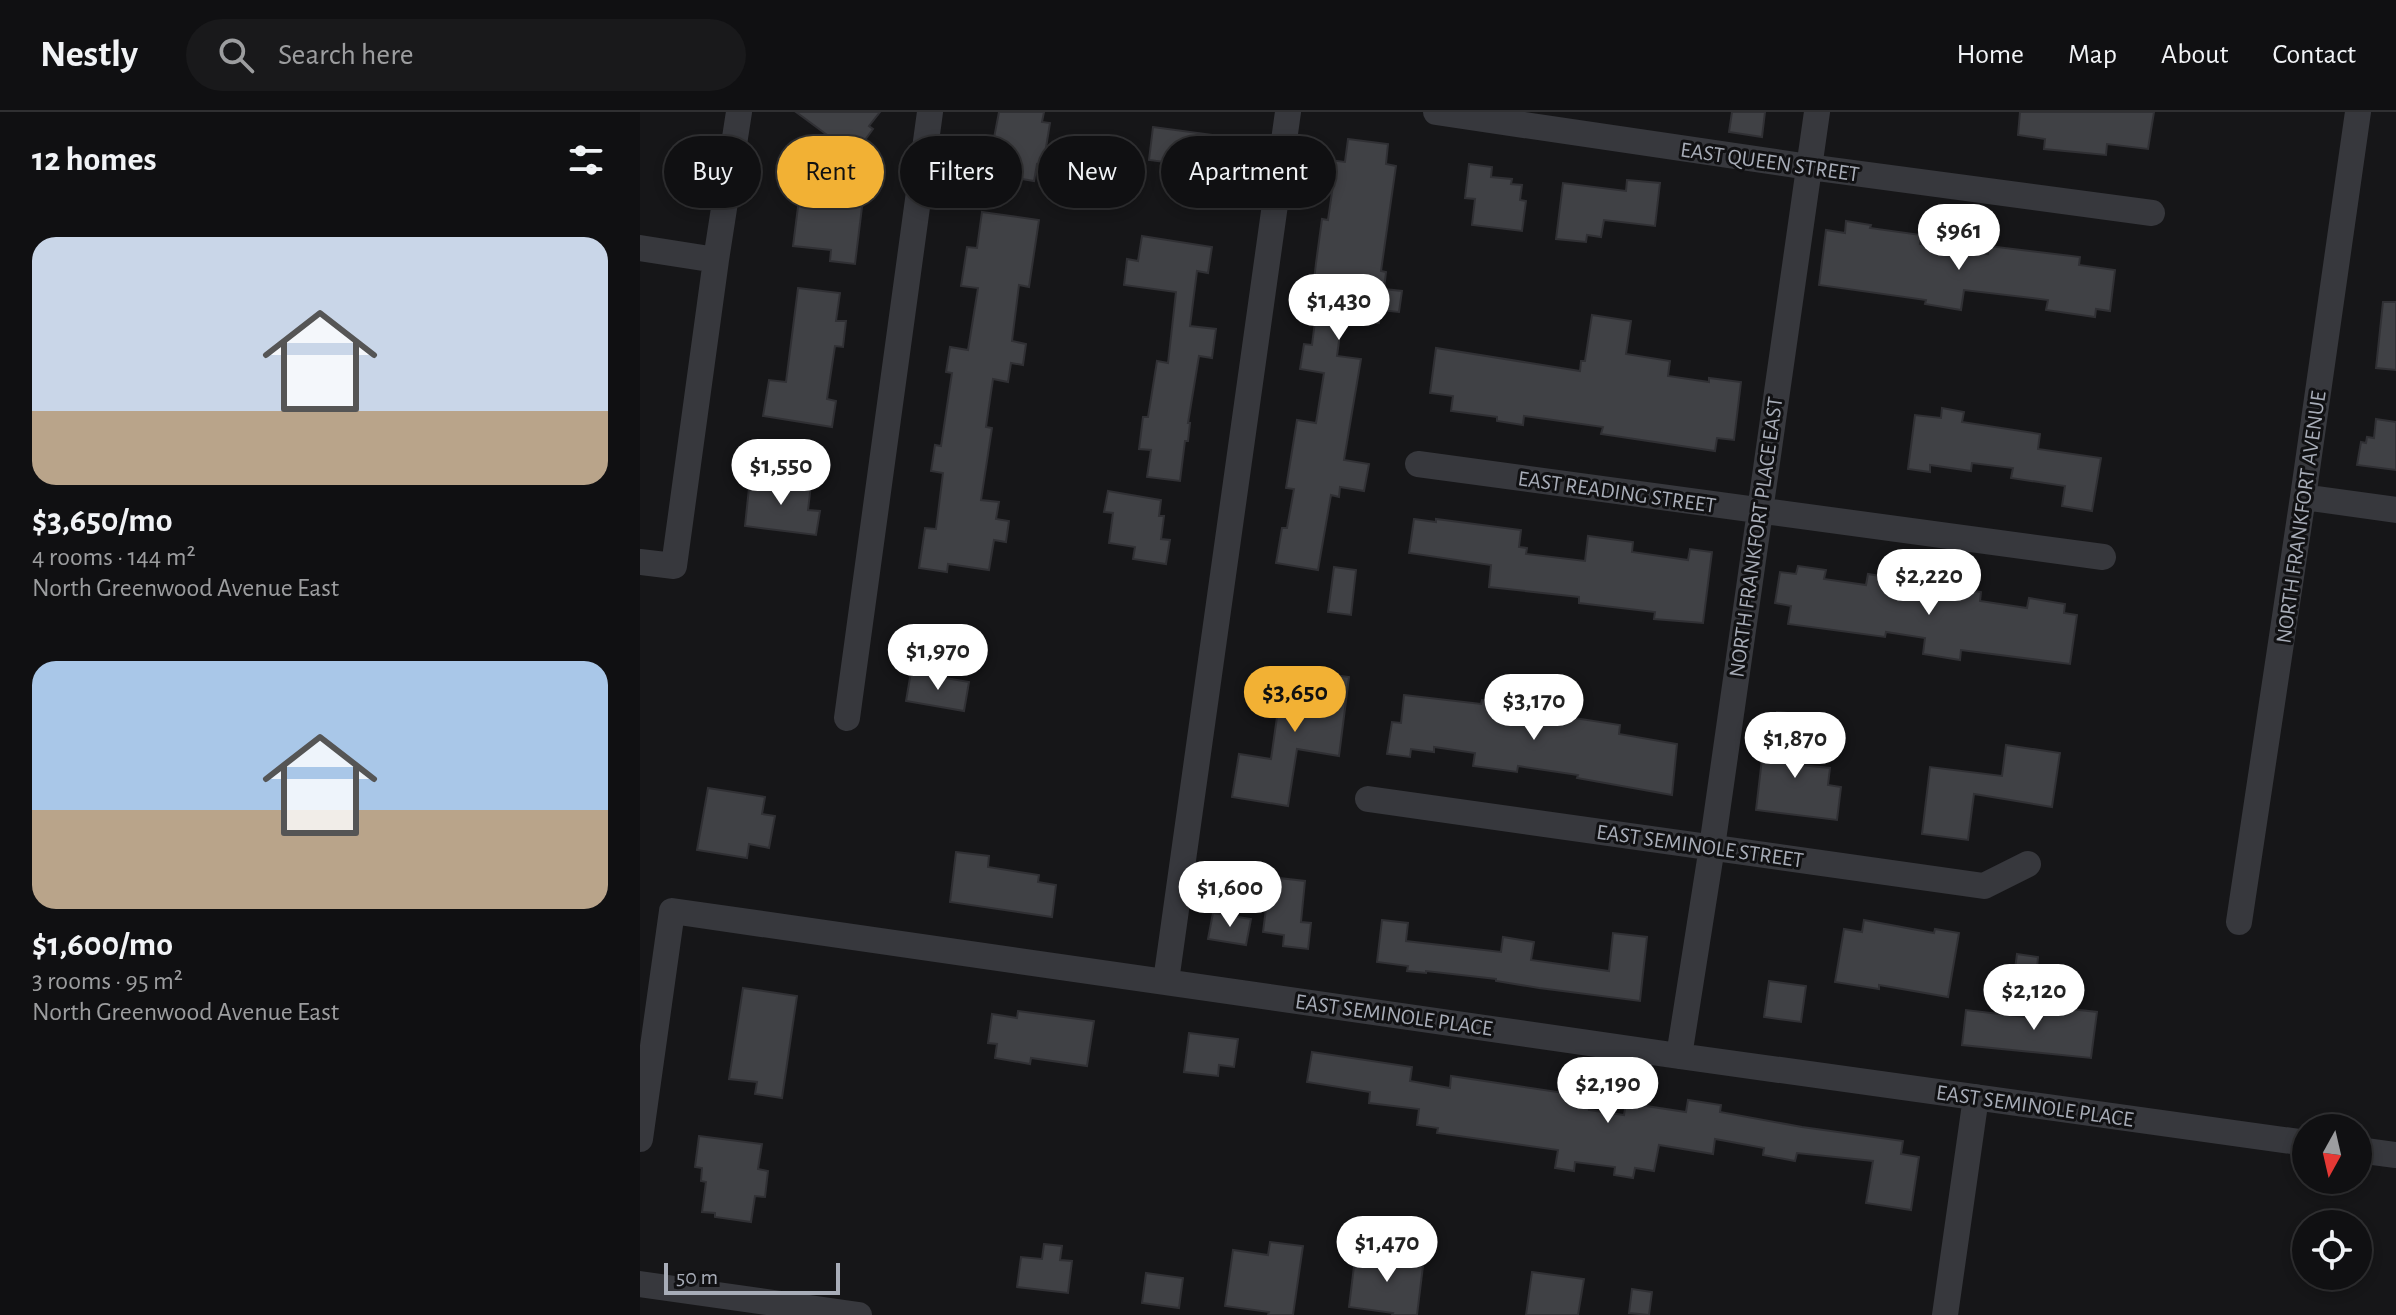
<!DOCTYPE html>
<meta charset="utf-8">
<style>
body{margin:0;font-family:"Alegreya Sans",sans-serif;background:#19191b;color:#f1f3f6;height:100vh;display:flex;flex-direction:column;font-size:30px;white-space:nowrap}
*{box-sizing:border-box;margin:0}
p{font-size:26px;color:#9c9d9f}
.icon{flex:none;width:44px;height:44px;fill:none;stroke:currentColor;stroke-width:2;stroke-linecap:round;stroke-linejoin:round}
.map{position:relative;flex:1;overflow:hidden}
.side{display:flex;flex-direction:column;background:#101012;width:640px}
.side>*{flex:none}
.guide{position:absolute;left:24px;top:24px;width:760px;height:72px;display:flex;gap:16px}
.needle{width:52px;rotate:188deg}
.controls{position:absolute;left:1652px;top:1002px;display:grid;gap:16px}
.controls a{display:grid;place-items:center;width:80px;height:80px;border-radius:50%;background:#101012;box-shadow:0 4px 12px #0003,0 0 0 2px #303032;font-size:40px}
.scale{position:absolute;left:24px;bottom:20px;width:176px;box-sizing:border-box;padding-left:8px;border:4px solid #a8adb8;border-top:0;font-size:22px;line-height:28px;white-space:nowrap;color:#a8adb8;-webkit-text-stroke:6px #111113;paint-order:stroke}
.price{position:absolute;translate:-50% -68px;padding:0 18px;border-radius:28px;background:#fff;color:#222;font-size:26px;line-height:52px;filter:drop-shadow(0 2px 4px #0008)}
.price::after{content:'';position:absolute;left:50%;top:48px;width:24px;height:18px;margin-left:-12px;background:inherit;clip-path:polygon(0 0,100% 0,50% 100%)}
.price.on{background:#f2b134;color:#111}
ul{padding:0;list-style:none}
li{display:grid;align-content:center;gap:16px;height:424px;padding:0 32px}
li span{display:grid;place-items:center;height:248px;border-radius:24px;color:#555}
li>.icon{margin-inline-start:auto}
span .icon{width:144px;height:144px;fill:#fffc;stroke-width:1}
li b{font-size:34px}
h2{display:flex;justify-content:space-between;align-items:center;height:96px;padding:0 32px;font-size:34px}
.pill{padding:0 28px;border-radius:36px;background:#101012;box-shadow:0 4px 12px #0003,0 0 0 2px #303032;font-size:28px;line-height:72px}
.pill.on{background:#f2b134;color:#111}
header{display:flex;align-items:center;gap:48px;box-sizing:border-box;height:112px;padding:0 40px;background:#101012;border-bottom:2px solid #303032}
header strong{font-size:38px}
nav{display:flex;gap:44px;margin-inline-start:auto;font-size:28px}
.search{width:560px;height:72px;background:#19191b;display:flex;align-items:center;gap:20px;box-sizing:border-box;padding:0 28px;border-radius:44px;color:#9c9d9f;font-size:30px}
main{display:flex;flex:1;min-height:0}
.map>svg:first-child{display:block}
.building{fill:#404145;stroke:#303034;stroke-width:2}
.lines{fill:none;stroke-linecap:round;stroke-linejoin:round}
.minor{stroke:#37383d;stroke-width:26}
.labels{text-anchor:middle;stroke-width:6;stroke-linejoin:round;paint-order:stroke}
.street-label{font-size:22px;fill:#a8adb8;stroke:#111113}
</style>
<header>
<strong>Nestly</strong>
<div class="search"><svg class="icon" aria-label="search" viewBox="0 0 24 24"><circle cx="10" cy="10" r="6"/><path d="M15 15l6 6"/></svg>Search here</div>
<nav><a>Home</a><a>Map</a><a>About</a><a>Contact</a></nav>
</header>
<main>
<section class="side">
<h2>12 homes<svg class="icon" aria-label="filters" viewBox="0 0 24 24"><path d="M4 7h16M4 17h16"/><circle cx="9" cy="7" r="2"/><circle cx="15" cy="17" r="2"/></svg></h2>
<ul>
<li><span style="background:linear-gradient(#c9d6e8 70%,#b9a48a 0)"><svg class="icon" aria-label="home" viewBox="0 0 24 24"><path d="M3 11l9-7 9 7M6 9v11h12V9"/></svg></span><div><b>$3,650/mo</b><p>4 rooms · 144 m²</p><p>North Greenwood Avenue East</p></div></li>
<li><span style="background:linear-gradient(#a9c7e8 60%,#b9a48a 0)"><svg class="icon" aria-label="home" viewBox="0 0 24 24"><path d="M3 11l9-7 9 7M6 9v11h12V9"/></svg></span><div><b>$1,600/mo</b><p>3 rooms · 95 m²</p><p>North Greenwood Avenue East</p></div></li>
</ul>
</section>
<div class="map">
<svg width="1756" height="1203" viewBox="0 0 1756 1203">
<rect width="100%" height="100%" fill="#161618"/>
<path class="building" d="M156 0H240L229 14 233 17 208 51 193 40 198 31Z
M359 0H404L402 10 410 11 403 54 397 52 394 69 334 59 340 24 354 26Z
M1092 0H1125L1122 25 1089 20Z
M1380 0H1514L1508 37 1467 32 1466 43 1404 37 1405 27 1378 23Z
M513 15 588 25 584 50 563 47 562 55 509 48Z
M708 27 748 32 746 52 756 54 741 159 746 160 744 177 762 179 759 200 740 198 739 211 702 206 697 244 721 247 704 348 729 352 724 379 700 375 699 385 691 383 678 458 636 451 642 416H647L654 377 646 376 657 308 676 311 684 261 660 257 664 232 672 233 680 170 674 169 676 151 682 107 688 108 693 73 687 72 690 48 705 50Z
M829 52 852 55 851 65 872 67 871 72 882 73 880 88 886 89 882 119 832 113 835 87 825 86Z
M987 68 1020 71 1015 114 964 108 961 125 947 123 946 130 916 127 923 71 986 79Z
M160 79 223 87 215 152 190 149 191 138 153 134Z
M342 100 399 108 389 175 379 173 372 229 386 232 383 253 371 251 368 270 353 267 346 315 352 316 341 388 359 390 356 407 369 409 366 430 354 428 349 458 308 452 307 460 279 456 285 416 296 417 303 361 291 359 295 333 301 334 312 261 306 260 310 235 328 238 338 176 321 174 327 135 337 136Z
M1206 109 1231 113 1230 116 1281 123 1280 132 1348 142 1349 134 1440 145 1439 153 1475 158 1470 199 1456 197 1455 205 1406 198 1408 188 1324 178 1321 198 1285 192 1286 188 1179 173 1186 118 1205 121Z
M502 124 572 135 568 161 557 159 550 214 576 217 572 246 559 244 548 311H550L548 329H545L540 369 507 365 511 338 499 337 503 305H508L517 249 528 251 536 180 484 173 487 147 498 149Z
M158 176 200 181 196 209H206L203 235 195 234 187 287 196 289 192 315 123 304 129 268 146 270Z
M1743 190H1756V258L1736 256Z
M952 203 991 209 986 242 1030 249 1028 264 1069 270V266L1101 270 1094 328 1077 326 1075 339 961 322 963 315 906 307 884 304 883 313 857 309V305L811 299 813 284 790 281 796 236 940 259 941 249H945Z
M1302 296 1324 300 1322 310 1400 322 1398 337 1461 346 1452 399 1422 394 1425 374 1371 366 1373 356 1332 351 1331 359 1290 353V360L1268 357 1275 303 1301 306Z
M1736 307 1756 310V358L1717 353 1721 330 1726 331 1727 325 1734 326Z
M110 366 171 373 168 398 180 399 176 423 105 414Z
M468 379 521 388 519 404H524L521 427 530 428 526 452 493 447 495 435 469 431 473 401 464 400Z
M774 407 796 410V407L881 418 879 435 887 436 886 442 945 449 948 424 993 430 992 440 1048 448 1050 437 1072 440 1063 511 1014 507 1015 500 939 491V485L849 475 851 453 769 441Z
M1158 454 1186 458 1184 467 1226 473 1228 462 1252 466 1251 478 1304 486 1306 475 1341 480 1340 489 1387 496 1389 486 1425 492 1424 501 1437 503 1430 552 1321 538 1320 548 1283 542 1285 526 1246 520 1245 525 1148 512 1151 494 1135 491 1140 460 1156 462Z
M694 455 716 458 711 503 688 500Z
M644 556 709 565 699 644 657 637 648 694 592 685 599 642 631 647Z
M271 560 329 570 324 599 266 589Z
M764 583 841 592 842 588 890 594 889 599 980 613 979 622 1037 632 1032 683 937 666 938 663 878 654 877 660 833 654 835 641 794 635V640L771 637 770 645 747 642 752 610 761 611Z
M1137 600 1157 602 1151 652 1190 656 1188 673 1201 675 1197 708 1116 698 1122 647 1132 648Z
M1366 633 1420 641 1412 695 1334 682 1328 728 1282 722 1290 655 1362 664Z
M68 676 125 685 122 702 135 704 129 736 109 732 107 746 57 738Z
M316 740 349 744 348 755 399 763 398 770 416 773 412 805 310 790Z
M630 765 665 769 661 810 671 811 668 837 643 834 644 823 623 820Z
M573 801 611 807 606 833 568 827Z
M742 808 768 811 766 829 861 840 863 825 894 830 891 848 969 859 973 821 1007 825 1000 889 899 876 856 869V867L786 859V861L767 859 768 854 737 850Z
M1224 808 1294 821 1295 817 1319 821 1308 885 1239 873V877L1195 870 1204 817 1222 820Z
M1377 842 1398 845 1396 867 1374 864Z
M1129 869 1166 874 1161 910 1124 905Z
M103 876 157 884 142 986 115 982 117 970 89 967Z
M1404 894 1457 900 1451 946 1322 933 1326 898 1402 907Z
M378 899 454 909 447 954 391 946 390 952 355 946 357 932 348 931 352 902 377 906Z
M549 921 598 927 594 955 579 953 578 964 544 960Z
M672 940 772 955 770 969 810 976 811 964 951 985 949 998 984 1003 986 991 1046 1000 1048 988 1081 993 1080 1000 1162 1015 1263 1029 1261 1042 1279 1045 1271 1098 1226 1091 1233 1049 1157 1041 1155 1049 1123 1043 1124 1036 1075 1027 1073 1042 1019 1033 1014 1059 995 1056 993 1066 974 1063 975 1055 935 1050 934 1059 915 1056 918 1038 797 1021 798 1016 777 1013 779 997 729 991 730 980 667 970Z
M59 1024 122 1032 118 1057 128 1059 125 1085 115 1084 111 1110 75 1105V1101L62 1100 66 1070 61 1069 62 1056 55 1055Z
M630 1130 663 1134 653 1203H628L629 1200 585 1194 593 1138 628 1143Z
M404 1132 422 1134 420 1148 432 1149 428 1181 377 1175 381 1145 402 1147Z
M739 1138 770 1142 768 1153 783 1154 777 1203H752L753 1201 709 1195 715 1146 737 1149Z
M892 1160 944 1167 938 1203H886Z
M506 1161 543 1166 539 1196 502 1191Z
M992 1177 1012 1180 1009 1203 989 1201Z"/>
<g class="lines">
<path class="minor" d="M796 0 1169 55 1512 101
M0 136 76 148
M778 352 1463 445
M1663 385 1756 398
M0 450 34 454 76 148 99 0
M207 606 290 0
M728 687 1344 774 1388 752
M1599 810 1663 385 1718 0
M526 869 648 0
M1039 944 1072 735 1177 0
M0 1027 32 799 1039 944 1666 1031
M1718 1038 1756 1043
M0 1172 219 1203
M1305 1203 1336 985"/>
</g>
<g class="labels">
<g class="street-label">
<text transform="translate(1130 49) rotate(8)" y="8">EAST QUEEN STREET</text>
<text transform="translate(977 379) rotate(8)" y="8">EAST READING STREET</text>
<text transform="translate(1660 405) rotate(-82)" y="8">NORTH FRANKFORT AVENUE</text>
<text transform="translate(1115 425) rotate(-82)" y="8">NORTH FRANKFORT PLACE EAST</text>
<text transform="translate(1060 733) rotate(8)" y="8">EAST SEMINOLE STREET</text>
<text transform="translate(754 902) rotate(8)" y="8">EAST SEMINOLE PLACE</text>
<text transform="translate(1395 993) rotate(8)" y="8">EAST SEMINOLE PLACE</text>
</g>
</g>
</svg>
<div class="controls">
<a><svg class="needle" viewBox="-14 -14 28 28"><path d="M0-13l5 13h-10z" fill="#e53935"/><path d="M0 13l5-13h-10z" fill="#9c9d9f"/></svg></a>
<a><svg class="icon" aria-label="locate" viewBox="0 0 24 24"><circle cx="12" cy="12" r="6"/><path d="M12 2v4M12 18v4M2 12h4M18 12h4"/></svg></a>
</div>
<div class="scale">50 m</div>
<b class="price" style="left:1319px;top:160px">$961</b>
<b class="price" style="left:699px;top:230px">$1,430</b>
<b class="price" style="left:141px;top:395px">$1,550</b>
<b class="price" style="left:1289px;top:505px">$2,220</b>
<b class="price" style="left:298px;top:580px">$1,970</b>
<b class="price on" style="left:655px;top:622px">$3,650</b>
<b class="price" style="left:894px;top:630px">$3,170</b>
<b class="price" style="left:1155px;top:668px">$1,870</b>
<b class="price" style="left:590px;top:817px">$1,600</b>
<b class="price" style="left:1394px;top:920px">$2,120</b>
<b class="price" style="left:968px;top:1013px">$2,190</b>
<b class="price" style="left:747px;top:1172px">$1,470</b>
<div class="guide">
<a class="pill">Buy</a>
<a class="pill on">Rent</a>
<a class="pill">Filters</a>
<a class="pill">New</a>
<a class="pill">Apartment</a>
</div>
</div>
</main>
